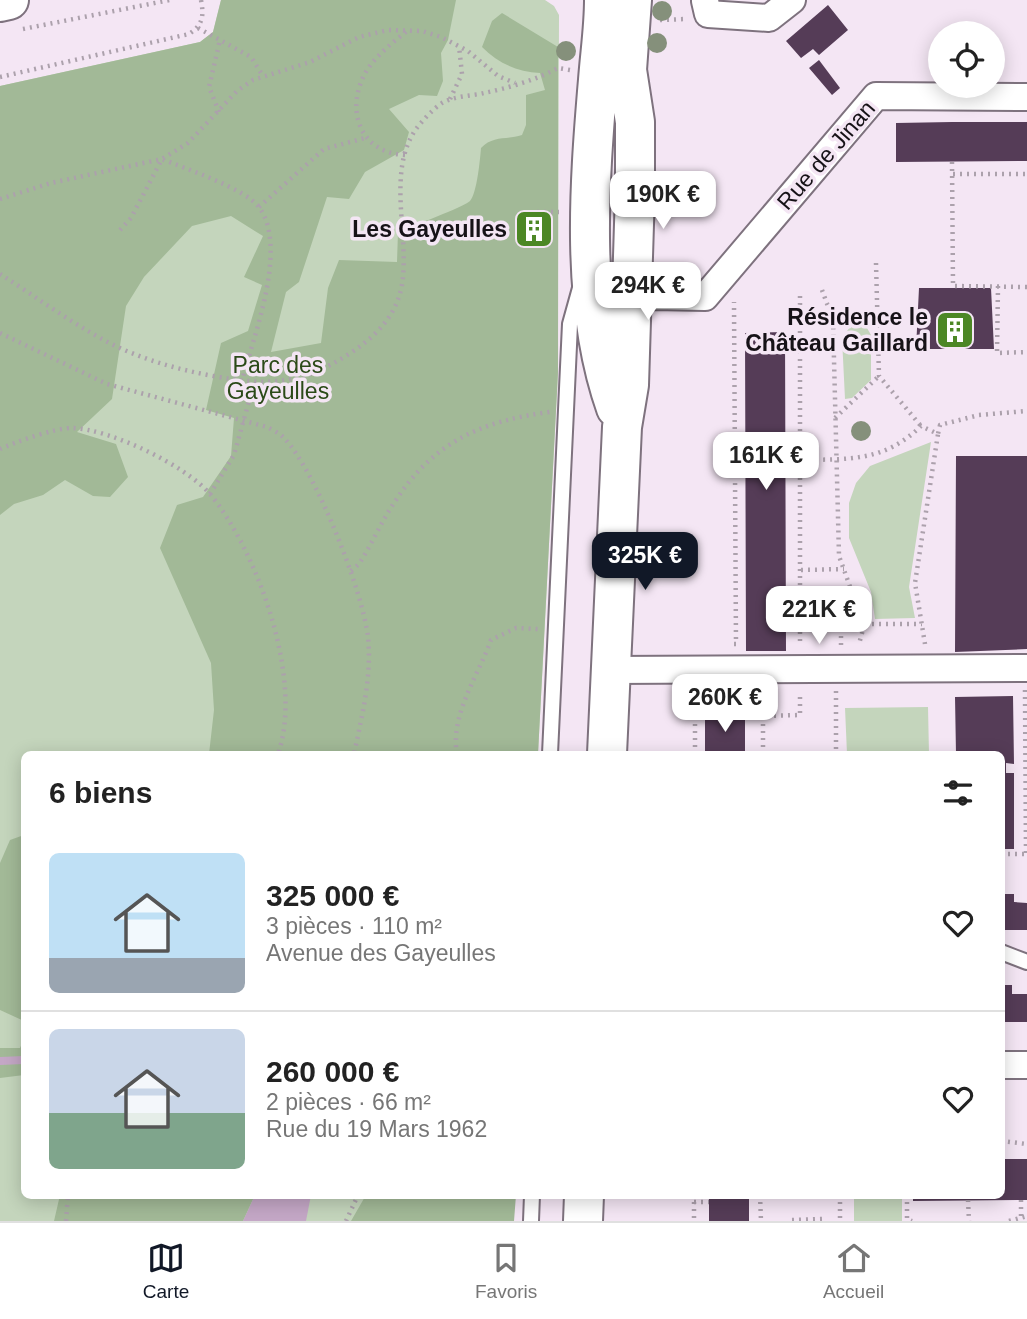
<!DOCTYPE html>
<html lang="fr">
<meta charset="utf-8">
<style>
body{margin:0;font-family:Arial,sans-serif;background:#f2f2f2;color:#222;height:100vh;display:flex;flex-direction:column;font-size:26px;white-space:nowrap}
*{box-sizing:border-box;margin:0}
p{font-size:23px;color:#767676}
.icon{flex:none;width:38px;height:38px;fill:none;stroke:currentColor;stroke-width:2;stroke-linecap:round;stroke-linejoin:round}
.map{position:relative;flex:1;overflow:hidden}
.drawer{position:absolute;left:21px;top:751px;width:984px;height:448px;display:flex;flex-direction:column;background:#fff;border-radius:10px;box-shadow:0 4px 18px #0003}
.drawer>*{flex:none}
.controls{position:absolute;left:928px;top:21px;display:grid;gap:14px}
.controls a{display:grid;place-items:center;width:77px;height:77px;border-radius:50%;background:#fff;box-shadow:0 4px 18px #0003;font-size:35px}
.price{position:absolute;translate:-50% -60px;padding:0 16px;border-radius:14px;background:#fff;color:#222;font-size:23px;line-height:46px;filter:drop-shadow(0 2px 4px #0008)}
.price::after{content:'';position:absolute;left:50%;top:42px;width:21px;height:16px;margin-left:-10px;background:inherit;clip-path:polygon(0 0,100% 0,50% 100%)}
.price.current{background:#111827;color:#fff}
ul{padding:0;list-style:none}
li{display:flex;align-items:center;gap:21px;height:175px;padding:0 28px}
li+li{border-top:2px solid #e0e0e0}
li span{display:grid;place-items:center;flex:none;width:196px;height:140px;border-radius:10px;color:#555}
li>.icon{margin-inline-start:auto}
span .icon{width:84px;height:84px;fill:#fffc;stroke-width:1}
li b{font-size:30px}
h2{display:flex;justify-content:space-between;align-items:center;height:84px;padding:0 28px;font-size:30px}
.dock{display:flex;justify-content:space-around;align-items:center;height:98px;border-top:2px solid #e0e0e0;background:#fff;font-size:19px;color:#767676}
.dock a{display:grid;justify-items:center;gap:4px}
.dock .current{color:#111827}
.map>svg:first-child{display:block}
.green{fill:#c4d5bc}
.forest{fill:#a2b997}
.water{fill:#c4a7c6}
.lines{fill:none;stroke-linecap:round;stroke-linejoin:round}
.stream{stroke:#c4a7c6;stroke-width:8}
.building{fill:#553c57}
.lane-casing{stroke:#7e727e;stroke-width:18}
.street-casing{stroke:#7e727e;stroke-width:30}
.secondary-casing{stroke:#7e727e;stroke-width:42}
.primary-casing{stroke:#7e727e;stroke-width:42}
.path{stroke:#aca1ac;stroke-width:4.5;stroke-dasharray:2 5;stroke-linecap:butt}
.lane{stroke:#fff;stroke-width:14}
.street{stroke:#fff;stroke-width:26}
.secondary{stroke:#fff;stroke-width:38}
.primary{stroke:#fff;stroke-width:38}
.tree{fill:#85907b}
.labels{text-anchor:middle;stroke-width:7;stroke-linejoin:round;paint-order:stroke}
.street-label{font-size:23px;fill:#161217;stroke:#f4e6f4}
.poi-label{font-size:23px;font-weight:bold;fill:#161217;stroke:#f4e6f4;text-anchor:end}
.park-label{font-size:23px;fill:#2b4a18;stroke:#f4e6f4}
</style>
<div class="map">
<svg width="1027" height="1221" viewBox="0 0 1027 1221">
<rect width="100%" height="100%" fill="#f4e6f4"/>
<path class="green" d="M221 0H545L554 6 559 15 558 372 538 754H24V1195H378L367 1221H0V86L200 42 213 32Z
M857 326 867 328 871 335V380L852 398 845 399 842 338 850 327Z
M931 442 909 587 915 618 875 619 871 592 849 538V503L856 483 870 466Z
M928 707 929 754H847L845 708Z
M854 1195H902V1221H854Z"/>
<path class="forest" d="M221 0H456L448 40 441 53 443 81 437 96 419 95 389 109 409 132 404 150 365 172 349 199 327 197 299 282 286 292 271 352 321 343 328 288 339 260 397 262 398 232C410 227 466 206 470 201 477 193 480 160 481 148 493 135 507 140 522 135L526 125V95L545 90 540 73C517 72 498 63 482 47L492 21 502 13 558 47V372L538 754H209L214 710 211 663 160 548 177 505 203 497 231 456 234 418 206 410 221 343 248 331 262 285 244 277 263 236 231 216 192 226 144 277 126 306 112 399 77 432 116 444 128 477 110 497 93 496 65 480 43 495 14 504 0 515V86L200 42 213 32Z
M24 835V1021L0 1010V863L10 840Z
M24 1039V1075L0 1078V1048H20Z
M60 1195H255L243 1221H54Z
M366 1195H516L514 1221H351Z"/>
<path class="water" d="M255 1195H311L306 1221H243Z"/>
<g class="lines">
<path class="stream" d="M0 1061 24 1060"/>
</g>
<path class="building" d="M828 5 848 30 819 55 813 49 801 58 786 41Z
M819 60 840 88 832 95 809 68Z
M952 122H1027V161L896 162V123Z
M526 217 544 218 543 241 524 240Z
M919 288H991L994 349H916Z
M785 332 786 651H746L745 333Z
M956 456H1027V649L955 652Z
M1013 696 1014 764 1006 763V773H1014V849H1001V754H956L955 697Z
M705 714H745V754H705Z
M1001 894H1014V902L1027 903V930H1005L1004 920H1001Z
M1001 985H1012V994H1027V1022H1003Z
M1001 1159H1027V1200L913 1201V1195H1001Z
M709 1195H749V1221H709Z"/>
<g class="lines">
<defs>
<path id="lane" d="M550 754 570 324 580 288
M1001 952 1027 962
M531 1221 532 1195"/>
<path id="street" d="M705 1 708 14 769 18 792 0
M615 302 655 296 705 297 876 96 1027 97
M611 670 1027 668
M1001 1065H1027"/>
<path id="secondary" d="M604 0C604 27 600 53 598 80 589 186 580 307 616 408
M607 754 622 427 629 385 635 192V122L627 70 632 0
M583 1221 584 1195"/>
<path id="primary" d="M0 2 9 0"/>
</defs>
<use href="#lane" class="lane-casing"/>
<use href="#street" class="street-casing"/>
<use href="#secondary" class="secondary-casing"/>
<use href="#primary" class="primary-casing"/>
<path class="path" d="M660 20 686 19
M198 28 251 57 263 76
M23 29 170 0
M0 77 189 34C203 25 204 16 201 0
M450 99 462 74 459 46
M219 112 209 87 220 40
M405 155C359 153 344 108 367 70 377 55 392 43 407 31
M952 162 953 286 1027 287
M953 174H1027
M0 199 51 183 162 159 188 143 237 91 253 80 310 62 359 37 388 30 422 31 441 37 468 51 498 76 515 83
M259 207 324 149 365 138
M534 216V212H559
M120 230 131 218 162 159C186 169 244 188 259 207 289 248 253 337 242 381
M876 263 879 376 921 426
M0 274C38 298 82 331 122 349 152 362 181 370 213 376 267 386 301 385 349 354 375 337 396 317 402 285 410 236 386 172 416 129 423 120 433 109 442 103 454 96 471 96 484 93 508 88 536 80 558 68L570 70
M998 286 997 353 1027 352
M822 290 833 320
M800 296V645
M0 333 107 384 267 427C273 430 281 434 285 439 316 472 363 592 368 637 372 676 362 716 354 754
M835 418 879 376
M0 449C16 442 54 428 72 428 110 429 185 465 210 494 258 552 304 681 278 754
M802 460C849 459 884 462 921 426L938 434 940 425 979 415 1027 411
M210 494 234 455 254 383
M801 570 844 569
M351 571 359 564C372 544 381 522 394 503 433 442 481 421 550 412
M853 595 867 615 859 644
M865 624H922
M734 644H736L734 302
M925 644 915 583 938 434
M841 645V611L853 595 839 556 833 320H876
M1025 690 1026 854
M836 691V754
M457 754C450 715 478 676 491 640L516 628 538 629
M695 754V705L751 704 763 716
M763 754V716L800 715V693
M1001 854H1027
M1001 1141 1027 1144
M694 1195V1221
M760 1195 761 1221
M840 1195V1221
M907 1195V1219L912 1221
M968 1200 969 1221
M1021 1200V1217
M694 1202H709
M792 1220 822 1219
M66 1221 68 1195
M346 1221 358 1195
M1009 1221 1027 1216"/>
<use href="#lane" class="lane"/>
<use href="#street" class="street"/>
<use href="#secondary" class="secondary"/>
<use href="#primary" class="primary"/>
</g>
<g class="tree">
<circle cx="662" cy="11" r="10"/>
<circle cx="657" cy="43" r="10"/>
<circle cx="566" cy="51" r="10"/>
<circle cx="861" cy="431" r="10"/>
</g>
<defs>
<symbol id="building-square" viewBox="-11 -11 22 22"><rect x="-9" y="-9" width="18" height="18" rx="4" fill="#4c8725" stroke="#f4e6f4"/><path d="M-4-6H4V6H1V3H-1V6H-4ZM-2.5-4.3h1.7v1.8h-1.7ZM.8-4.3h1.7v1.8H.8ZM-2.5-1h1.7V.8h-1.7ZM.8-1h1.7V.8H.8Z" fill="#fff"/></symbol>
</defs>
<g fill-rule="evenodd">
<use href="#building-square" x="512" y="207" width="44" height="44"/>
<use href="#building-square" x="933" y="308" width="44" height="44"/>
</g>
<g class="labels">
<g class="street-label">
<text transform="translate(826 155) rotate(-49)" y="8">Rue de Jinan</text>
</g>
<g class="poi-label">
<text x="507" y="237">Les Gayeulles</text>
<text x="928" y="325">Résidence le<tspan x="928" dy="26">Château Gaillard</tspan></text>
</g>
<g class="park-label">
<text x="278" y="373">Parc des<tspan x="278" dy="26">Gayeulles</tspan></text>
</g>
</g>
</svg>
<div class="controls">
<a><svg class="icon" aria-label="locate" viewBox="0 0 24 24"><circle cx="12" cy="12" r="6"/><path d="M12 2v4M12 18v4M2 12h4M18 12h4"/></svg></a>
</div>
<b class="price" style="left:663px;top:231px">190K €</b>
<b class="price" style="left:648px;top:322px">294K €</b>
<b class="price" style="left:766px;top:492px">161K €</b>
<b class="price current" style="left:645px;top:592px">325K €</b>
<b class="price" style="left:819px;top:646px">221K €</b>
<b class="price" style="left:725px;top:734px">260K €</b>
<section class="drawer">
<h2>6 biens<svg class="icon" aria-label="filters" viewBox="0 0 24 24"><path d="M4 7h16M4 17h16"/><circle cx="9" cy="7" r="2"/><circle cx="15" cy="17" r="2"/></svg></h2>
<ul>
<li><span style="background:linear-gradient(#bfe0f5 75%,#9aa5b1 0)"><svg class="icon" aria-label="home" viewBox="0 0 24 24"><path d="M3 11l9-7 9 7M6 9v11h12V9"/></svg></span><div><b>325 000 €</b><p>3 pièces · 110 m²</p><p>Avenue des Gayeulles</p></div><svg class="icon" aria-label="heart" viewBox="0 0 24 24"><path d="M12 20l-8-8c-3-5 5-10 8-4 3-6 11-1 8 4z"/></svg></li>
<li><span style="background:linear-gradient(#c9d6e8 60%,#7fa58c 0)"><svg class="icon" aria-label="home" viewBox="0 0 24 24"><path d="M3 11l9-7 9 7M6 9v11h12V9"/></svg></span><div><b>260 000 €</b><p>2 pièces · 66 m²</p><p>Rue du 19 Mars 1962</p></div><svg class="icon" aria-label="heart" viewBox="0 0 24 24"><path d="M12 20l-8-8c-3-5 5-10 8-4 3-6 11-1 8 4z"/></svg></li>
</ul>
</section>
</div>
<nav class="dock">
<a class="current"><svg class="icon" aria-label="map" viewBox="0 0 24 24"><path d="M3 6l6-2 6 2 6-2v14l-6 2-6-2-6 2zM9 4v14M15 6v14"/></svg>Carte</a>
<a><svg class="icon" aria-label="saved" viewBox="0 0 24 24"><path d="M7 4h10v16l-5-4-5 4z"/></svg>Favoris</a>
<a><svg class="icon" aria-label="home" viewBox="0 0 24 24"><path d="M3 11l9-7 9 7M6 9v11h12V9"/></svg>Accueil</a>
</nav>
